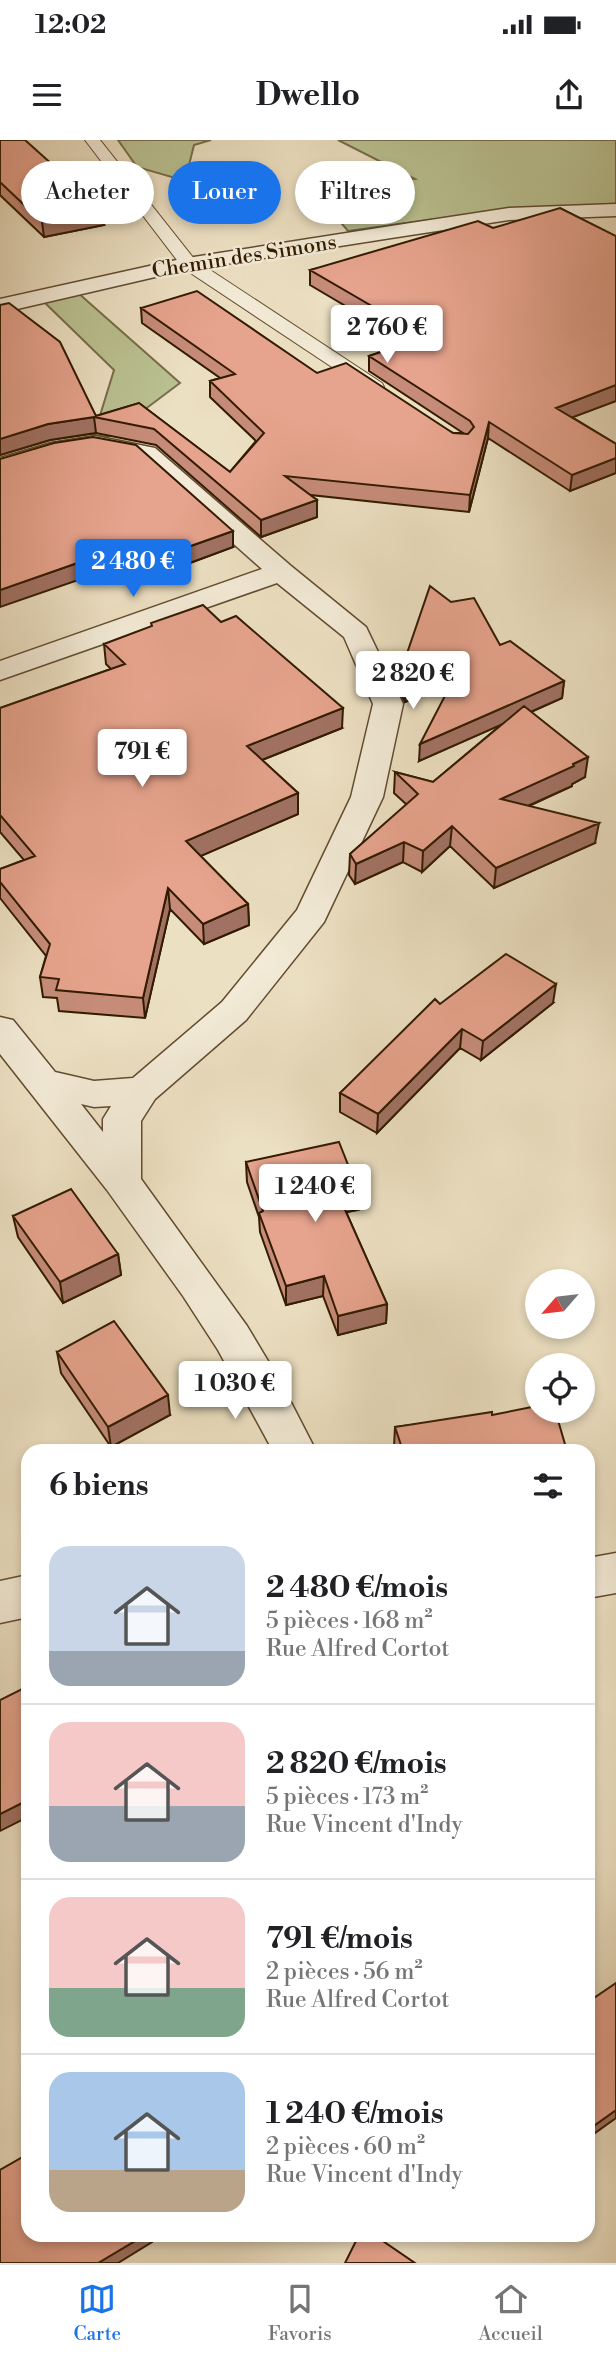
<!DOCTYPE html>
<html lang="fr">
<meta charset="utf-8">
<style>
body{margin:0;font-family:"Libre Bodoni",serif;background:#f2f2f2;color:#202124;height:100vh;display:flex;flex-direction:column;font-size:26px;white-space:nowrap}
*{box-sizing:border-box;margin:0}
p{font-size:23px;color:#757577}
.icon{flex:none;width:38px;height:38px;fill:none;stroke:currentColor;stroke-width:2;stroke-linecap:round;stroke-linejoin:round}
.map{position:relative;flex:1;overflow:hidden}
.drawer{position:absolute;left:21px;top:1304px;width:574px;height:798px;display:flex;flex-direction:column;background:#fff;border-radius:21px;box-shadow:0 4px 10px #0003}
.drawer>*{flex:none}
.banner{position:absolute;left:21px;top:21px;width:574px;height:63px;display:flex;gap:14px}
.needle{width:46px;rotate:242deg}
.buttons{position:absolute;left:525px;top:1129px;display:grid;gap:14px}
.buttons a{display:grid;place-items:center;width:70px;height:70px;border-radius:50%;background:#fff;box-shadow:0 4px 10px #0003;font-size:35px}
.price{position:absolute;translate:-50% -60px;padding:0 16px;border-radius:7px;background:#fff;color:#222;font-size:23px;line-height:46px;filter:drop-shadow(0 2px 4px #0008)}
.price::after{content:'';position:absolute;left:50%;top:42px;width:21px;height:16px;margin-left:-10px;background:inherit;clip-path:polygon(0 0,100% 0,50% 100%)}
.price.active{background:#1a73e8;color:#fff}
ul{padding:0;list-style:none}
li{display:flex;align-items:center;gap:21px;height:175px;padding:0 28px}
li+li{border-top:2px solid #e0e0e0}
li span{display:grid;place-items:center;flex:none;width:196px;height:140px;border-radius:21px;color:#555}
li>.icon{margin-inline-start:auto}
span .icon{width:84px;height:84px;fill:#fffc;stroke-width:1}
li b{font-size:30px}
h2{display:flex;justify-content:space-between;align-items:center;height:84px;padding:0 28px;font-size:30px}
.pill{padding:0 24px;border-radius:32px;background:#fff;box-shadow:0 4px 10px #0003;font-size:24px;line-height:63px}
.pill.active{background:#1a73e8;color:#fff}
.status{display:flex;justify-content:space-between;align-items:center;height:49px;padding:0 35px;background:#fff;direction:ltr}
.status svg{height:19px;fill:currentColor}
header{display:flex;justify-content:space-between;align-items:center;height:91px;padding:0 28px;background:#fff;font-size:32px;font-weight:700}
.dock{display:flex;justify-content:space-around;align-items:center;height:98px;border-top:2px solid #e0e0e0;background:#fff;font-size:19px;color:#757577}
.dock a{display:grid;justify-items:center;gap:4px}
.dock .active{color:#1a73e8}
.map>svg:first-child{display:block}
.green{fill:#bac191;stroke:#766e49;stroke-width:2}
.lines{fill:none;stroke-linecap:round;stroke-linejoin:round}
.lane-casing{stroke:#614c31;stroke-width:2}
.street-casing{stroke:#614c31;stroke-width:3}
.lane{fill:#f3ebd7;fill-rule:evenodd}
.street{fill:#f3ebd7;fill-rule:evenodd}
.wall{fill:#c68c79;stroke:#331b01;stroke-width:2}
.shaded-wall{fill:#a17263;stroke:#331b01;stroke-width:2}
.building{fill:#e6a38d;stroke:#331b01;stroke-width:2}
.labels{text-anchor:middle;stroke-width:5;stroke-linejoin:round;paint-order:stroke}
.far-street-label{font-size:21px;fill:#331b01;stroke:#f3ebd7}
</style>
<div class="status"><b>12:02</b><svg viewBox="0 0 49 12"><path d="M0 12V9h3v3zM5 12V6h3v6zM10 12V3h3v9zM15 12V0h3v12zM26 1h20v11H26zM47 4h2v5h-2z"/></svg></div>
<header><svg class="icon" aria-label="menu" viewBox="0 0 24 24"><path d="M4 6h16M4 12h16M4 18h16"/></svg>Dwello<svg class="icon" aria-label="share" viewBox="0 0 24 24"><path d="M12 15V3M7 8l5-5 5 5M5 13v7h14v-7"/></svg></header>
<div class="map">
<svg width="616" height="2123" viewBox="0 0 616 2123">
<rect width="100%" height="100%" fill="#ece0c2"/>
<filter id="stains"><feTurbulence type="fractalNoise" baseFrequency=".00286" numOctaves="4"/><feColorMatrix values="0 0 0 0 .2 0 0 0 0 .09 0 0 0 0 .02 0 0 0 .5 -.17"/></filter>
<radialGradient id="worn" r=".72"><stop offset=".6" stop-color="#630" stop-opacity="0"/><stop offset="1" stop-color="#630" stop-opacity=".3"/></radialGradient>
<path class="green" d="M118 0H211L194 5 189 25 175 38 137 27Z
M338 0H616V64L494 71 348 91 315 52 415 39Z
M77 152 180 243 108 297 94 295 114 230 42 160Z"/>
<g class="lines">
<defs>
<path id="lane" d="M85 0H100L195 120 382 243 384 247 382 251H368L183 128Z"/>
<path id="street" d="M616 64V76L509 80 391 98 181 131 0 173V159L181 119 391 86 509 68Z
M95 296 155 308 291 426 366 487 403 564 383 657 324 782 246 880 155 959 141 981V1039L247 1186 280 1241 316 1311H273L218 1210 183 1156 107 1050 0 914V877L13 880 55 932 94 941 133 938 222 862 297 770 351 657 373 564 344 497 277 443 0 540V521L262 429 138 319 95 310 55 317 0 334V318L51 303ZM81 964 94 967 111 966 103 979V992Z
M616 1413V1453L588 1458V1418Z
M28 1435V1477L0 1483V1441Z"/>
</defs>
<use href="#lane" class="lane-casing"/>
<use href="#street" class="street-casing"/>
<use href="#lane" class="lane"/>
<use href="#street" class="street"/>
</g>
<path class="wall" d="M0 0 104 85 44 97 0 55Z
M493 88 616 96V261L572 277 616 304V333L570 351 488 298 469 372 310 355 317 360V377L261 397 156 305 96 293 50 300 0 315V165L96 276 139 263 230 332 256 301 210 257V241L220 238 142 183 141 168 317 233 453 293H463L369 231V216L408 203 310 145V130Z
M0 319 233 407 152 437 133 421Z
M104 504 342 588 262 620 298 653V674L200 716 248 764 249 785 204 804 170 769 145 878 59 871 57 858 43 857 40 837 46 816 0 758V729L24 720 0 692V568L111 529 106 524Z
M500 505 564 541 562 558 531 572 585 637 572 644V646L529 666 595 703 494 748 450 706 422 732 403 722 355 744 349 735 350 714 407 665 394 653 395 632 433 642 502 584 419 621 451 544 405 562 399 551 400 534Z
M553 863 481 920 460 908 377 993 340 972V953L440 864Z
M246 1022 357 1070 346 1072 387 1164 386 1183 338 1195 323 1156 286 1165 260 1092 259 1077 247 1042Z
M13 1076 118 1114 121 1135 63 1163 18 1097Z
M57 1212 170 1275 111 1307 61 1233Z
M492 1275 567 1311H395L394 1307 395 1287Z"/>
<path class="shaded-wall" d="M103 70 104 85 44 97 42 82Z
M616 245V261L555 284 556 268Z
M94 277 96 293 50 300 0 315V299L48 284Z
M489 282 488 298 469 372 470 355Z
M616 318V333L570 351 572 335Z
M317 360V377L261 397V380Z
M233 391V407L152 437 151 420Z
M132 404 133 421 0 467V450Z
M462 523 460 540 405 562 406 545Z
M564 541 562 558 419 621 420 604Z
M343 568 342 588 247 626V606Z
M588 617 585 637 572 644V646L499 679 501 659Z
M298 653V674L187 722 186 701Z
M599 683 595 703 494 748 496 728Z
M452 686 450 706 422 732 423 711Z
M404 702 403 722 355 744 356 724Z
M168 748 170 769 145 878 143 858Z
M248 764 249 785 204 804 203 784Z
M556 844 553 863 481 920 483 901Z
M462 889 460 908 377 993 378 974Z
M358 1050 357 1070 338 1074V1054Z
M118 1114 121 1135 63 1163 60 1142Z
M324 1136 323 1156 286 1165V1146Z
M387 1164 386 1183 338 1195V1176Z
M168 1255 170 1275 111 1307 108 1287Z
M28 1660V1677L0 1691V1674Z
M616 1970V1978L588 1998V1990Z
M145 2095H149L152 2102 118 2123H98Z"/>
<path class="building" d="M0 0H25L103 70 42 82 0 42Z
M560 68 616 96V245L556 268 616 304V318L572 335 489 282 470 355 285 336 317 360 261 380 154 289 94 277 48 284 0 299V165L9 163 60 202 96 276 139 263 230 332 264 293 210 241 235 234 141 168 197 151 317 233 346 223 453 293 468 294 474 287 470 281 369 216 425 197 310 130 478 81 493 88Z
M93 297 136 305 233 391 151 420 132 404 0 450V319L54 303Z
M430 446 451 462 474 458 500 505 510 501 564 541 420 604 462 523 406 545 400 534Z
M203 465 221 482 236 476 343 568 247 606 298 653 186 701 248 764 203 784 168 748 143 858 56 850 59 839 40 837 50 804 0 742V729L35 716 0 675V568L125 524 104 504 152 486 151 483Z
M524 566 588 617 573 624 574 626 501 659 599 683 496 728 452 686 423 711 404 702 356 724 350 714 418 654 395 632 433 642Z
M506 814 556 844 483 901 462 889 378 974 340 953 435 859 440 864Z
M339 1002 358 1050 338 1054 387 1164 338 1176 324 1136 286 1146 259 1073 263 1071 246 1022Z
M71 1049 118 1114 60 1142 13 1076Z
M114 1181 168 1255 108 1287 57 1212Z
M537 1266V1270H555L567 1311H403L395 1287 492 1272V1275Z
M28 1546V1660L0 1674V1560Z
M616 1843V1970L588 1990V1862Z
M28 2014V2095H145L98 2123H0V2030Z
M359 2095H374L415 2123H345Z"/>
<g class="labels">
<g class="far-street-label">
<text transform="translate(244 116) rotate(-9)" y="7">Chemin des Simons</text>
</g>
</g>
<rect width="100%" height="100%" filter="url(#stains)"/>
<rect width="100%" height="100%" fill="url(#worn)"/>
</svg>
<div class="buttons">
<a><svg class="needle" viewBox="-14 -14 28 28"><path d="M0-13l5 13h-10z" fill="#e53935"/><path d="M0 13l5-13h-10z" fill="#757577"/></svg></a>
<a><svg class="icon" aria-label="locate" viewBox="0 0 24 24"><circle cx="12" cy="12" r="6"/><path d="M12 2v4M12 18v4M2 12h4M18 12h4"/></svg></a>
</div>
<b class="price" style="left:387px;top:225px">2 760 €</b>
<b class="price active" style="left:133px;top:459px">2 480 €</b>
<b class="price" style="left:413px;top:571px">2 820 €</b>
<b class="price" style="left:142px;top:649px">791 €</b>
<b class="price" style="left:315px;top:1084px">1 240 €</b>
<b class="price" style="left:235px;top:1281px">1 030 €</b>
<div class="banner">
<a class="pill">Acheter</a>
<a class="pill active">Louer</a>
<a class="pill">Filtres</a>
</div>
<section class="drawer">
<h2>6 biens<svg class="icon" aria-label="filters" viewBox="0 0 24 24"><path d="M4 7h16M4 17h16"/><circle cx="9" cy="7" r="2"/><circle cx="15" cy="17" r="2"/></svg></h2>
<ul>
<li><span style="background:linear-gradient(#c9d6e8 75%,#9aa5b1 0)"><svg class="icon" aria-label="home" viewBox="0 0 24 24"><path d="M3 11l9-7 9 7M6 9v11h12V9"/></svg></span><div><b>2 480 €/mois</b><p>5 pièces · 168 m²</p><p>Rue Alfred Cortot</p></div></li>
<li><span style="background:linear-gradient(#f6c9c9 60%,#9aa5b1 0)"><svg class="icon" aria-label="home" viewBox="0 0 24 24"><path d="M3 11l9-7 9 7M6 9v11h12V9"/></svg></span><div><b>2 820 €/mois</b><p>5 pièces · 173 m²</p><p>Rue Vincent d'Indy</p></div></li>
<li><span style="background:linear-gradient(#f6c9c9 65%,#7fa58c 0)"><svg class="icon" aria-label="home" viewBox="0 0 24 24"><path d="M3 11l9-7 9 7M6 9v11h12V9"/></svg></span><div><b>791 €/mois</b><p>2 pièces · 56 m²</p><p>Rue Alfred Cortot</p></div></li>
<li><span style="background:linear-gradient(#a9c7e8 70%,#b9a48a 0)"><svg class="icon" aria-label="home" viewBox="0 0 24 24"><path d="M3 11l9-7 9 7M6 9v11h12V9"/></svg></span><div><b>1 240 €/mois</b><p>2 pièces · 60 m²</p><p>Rue Vincent d'Indy</p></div></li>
</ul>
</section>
</div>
<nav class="dock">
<a class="active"><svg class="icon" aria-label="map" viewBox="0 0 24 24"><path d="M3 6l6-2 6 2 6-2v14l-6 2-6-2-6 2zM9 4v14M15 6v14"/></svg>Carte</a>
<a><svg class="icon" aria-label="saved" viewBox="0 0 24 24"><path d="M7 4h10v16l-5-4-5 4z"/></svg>Favoris</a>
<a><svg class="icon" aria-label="home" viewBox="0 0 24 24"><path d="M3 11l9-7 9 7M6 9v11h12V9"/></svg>Accueil</a>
</nav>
